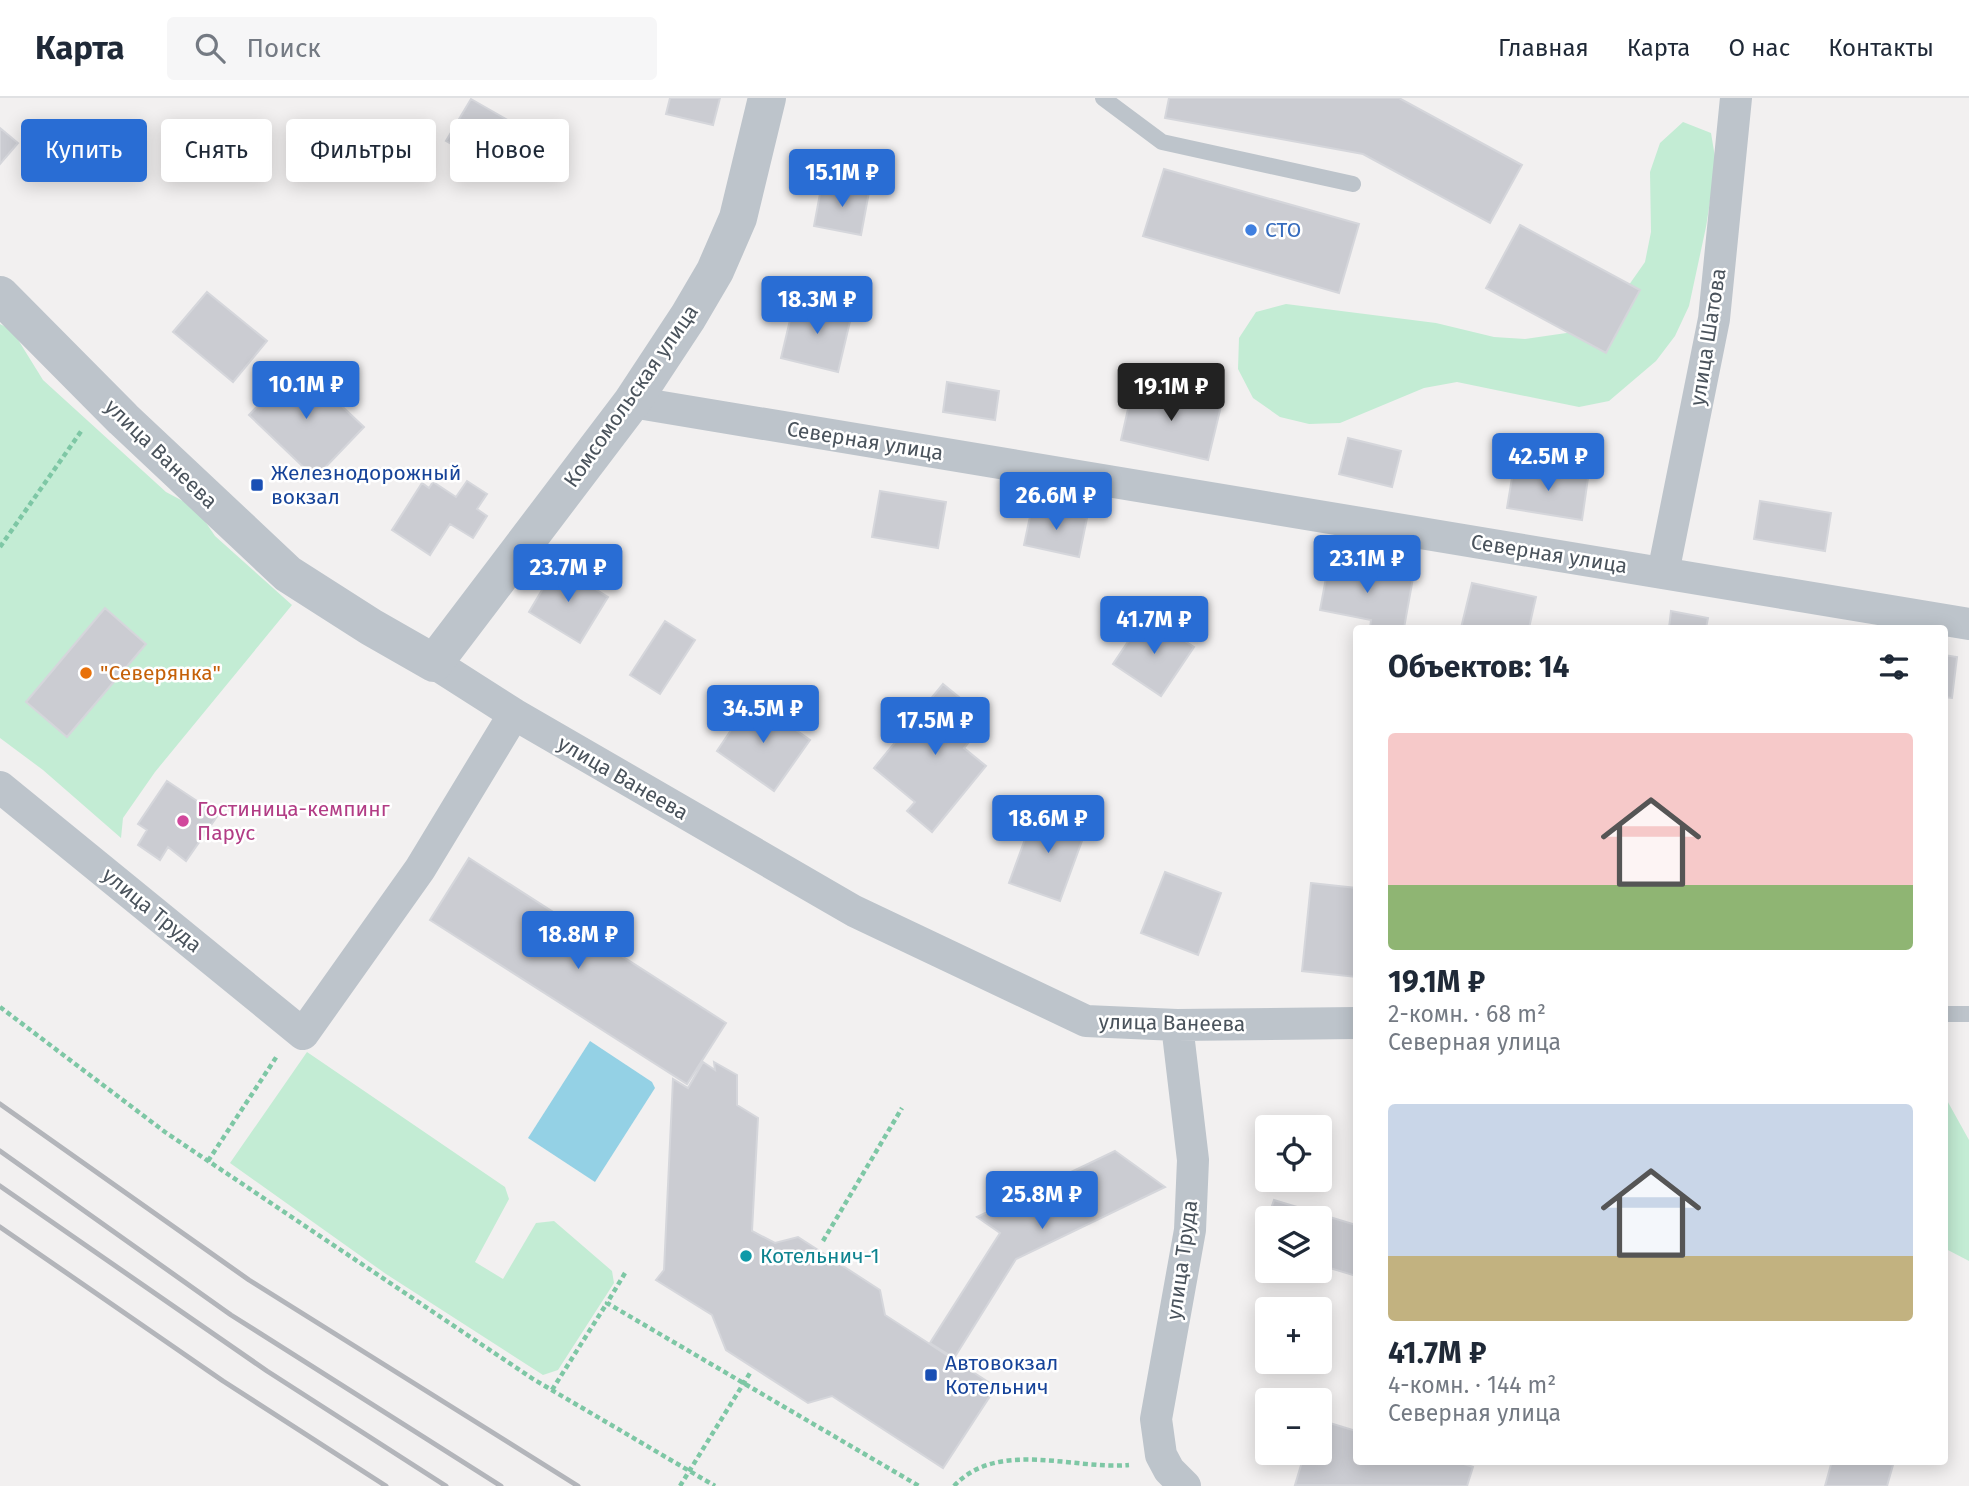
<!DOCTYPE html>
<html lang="ru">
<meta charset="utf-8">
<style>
body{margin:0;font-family:"Fira Sans",sans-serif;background:#f6f6f7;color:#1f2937;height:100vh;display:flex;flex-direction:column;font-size:26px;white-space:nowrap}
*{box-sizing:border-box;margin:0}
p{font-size:23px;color:#747a83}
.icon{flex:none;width:38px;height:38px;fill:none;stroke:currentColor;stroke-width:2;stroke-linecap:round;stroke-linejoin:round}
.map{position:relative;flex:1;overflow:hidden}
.side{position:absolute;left:1353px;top:527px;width:595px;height:840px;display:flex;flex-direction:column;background:#fff;border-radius:7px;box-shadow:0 4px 18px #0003}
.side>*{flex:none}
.top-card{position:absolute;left:21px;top:21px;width:665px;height:63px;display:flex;gap:14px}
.controls{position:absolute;left:1255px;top:1017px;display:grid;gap:14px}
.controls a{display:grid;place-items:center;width:77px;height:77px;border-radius:7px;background:#fff;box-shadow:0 4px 18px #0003;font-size:35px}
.price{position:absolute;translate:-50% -60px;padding:0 16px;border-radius:7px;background:#296dd4;color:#fff;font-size:23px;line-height:46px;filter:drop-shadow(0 2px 4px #0008)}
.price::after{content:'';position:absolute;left:50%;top:42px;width:21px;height:16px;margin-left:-10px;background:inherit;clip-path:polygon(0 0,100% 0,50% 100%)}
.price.selected{background:#222;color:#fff}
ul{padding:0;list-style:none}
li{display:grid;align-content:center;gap:14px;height:371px;padding:0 35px}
li span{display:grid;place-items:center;height:217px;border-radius:7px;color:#555}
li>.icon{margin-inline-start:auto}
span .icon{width:126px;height:126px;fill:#fffc;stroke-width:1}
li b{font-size:30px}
h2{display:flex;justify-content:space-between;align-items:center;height:84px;padding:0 35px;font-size:30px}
.tag{padding:0 24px;border-radius:7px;background:#fff;box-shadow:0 4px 18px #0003;font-size:24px;line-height:63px}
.tag.selected{background:#296dd4;color:#fff}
header{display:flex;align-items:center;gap:42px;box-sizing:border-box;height:98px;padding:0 35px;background:#fff;border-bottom:2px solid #e0e1e3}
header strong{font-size:33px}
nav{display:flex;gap:38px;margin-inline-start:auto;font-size:24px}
.search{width:490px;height:63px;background:#f6f6f7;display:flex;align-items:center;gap:18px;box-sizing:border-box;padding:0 24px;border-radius:7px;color:#747a83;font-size:26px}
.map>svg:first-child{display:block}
.green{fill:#c3ecd4}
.water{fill:#94d1e5}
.building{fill:#cbccd2;stroke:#d5d6db;stroke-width:2}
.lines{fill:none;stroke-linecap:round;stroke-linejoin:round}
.path{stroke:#7ec7a5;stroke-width:4.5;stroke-dasharray:5 3.5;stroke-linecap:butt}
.service{stroke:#bdc4cb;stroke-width:16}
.minor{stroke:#bdc4cb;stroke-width:32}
.tertiary{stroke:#bdc4cb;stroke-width:38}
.rail{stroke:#b3b5ba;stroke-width:5}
.shop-dot{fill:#3f7fe0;stroke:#fff;stroke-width:2.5}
.transit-dot{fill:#1a4fb4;stroke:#fff;stroke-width:2.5}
.food-dot{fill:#e8710a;stroke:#fff;stroke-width:2.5}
.hotel-dot{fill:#d1479c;stroke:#fff;stroke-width:2.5}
.culture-dot{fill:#0f9aa8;stroke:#fff;stroke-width:2.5}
.labels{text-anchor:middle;stroke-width:5;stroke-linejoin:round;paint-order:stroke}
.shop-label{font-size:21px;fill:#366cbe;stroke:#fff;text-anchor:start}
.street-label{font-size:21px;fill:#4a535c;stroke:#fff}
.transit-label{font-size:21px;fill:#164399;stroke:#fff;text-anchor:start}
.food-label{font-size:21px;fill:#c56008;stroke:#fff;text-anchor:start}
.hotel-label{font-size:21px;fill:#b23c85;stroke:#fff;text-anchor:start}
.culture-label{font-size:21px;fill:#0d838f;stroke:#fff;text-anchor:start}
</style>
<header>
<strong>Карта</strong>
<div class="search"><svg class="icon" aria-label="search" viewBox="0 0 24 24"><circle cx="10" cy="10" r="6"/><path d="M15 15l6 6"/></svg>Поиск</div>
<nav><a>Главная</a><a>Карта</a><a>О нас</a><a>Контакты</a></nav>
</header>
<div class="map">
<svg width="1969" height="1388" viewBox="0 0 1969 1388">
<rect width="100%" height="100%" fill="#f2f0f0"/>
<path class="green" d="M1683 24 1711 35 1716 65 1706 129 1689 208 1675 238 1656 263 1609 303 1579 309 1457 284 1424 290 1340 325 1309 326 1280 319 1253 300 1238 271 1239 240 1256 214 1286 206 1436 225 1494 239 1525 241 1587 232 1610 214 1645 164 1651 134 1650 74 1660 45Z
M0 226 12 232 43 282 166 394 196 410 215 438 292 507 155 674 123 720 121 740 43 672 0 640Z
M307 954 505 1089 509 1101 475 1164 503 1181 536 1125 554 1123 612 1173 614 1185 558 1272 543 1277 386 1176 230 1065Z
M1944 997 1969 1042V1163L1944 1150Z"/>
<path class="water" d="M590 943 652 984 655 990 595 1084 528 1040Z"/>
<path class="building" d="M670 0H720L713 27 666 16Z
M1169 0H1399L1522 67 1490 125 1363 56 1165 20Z
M471 1 518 28 493 70 446 43Z
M0 30 18 45 0 66Z
M1164 71 1359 126 1339 195 1143 138Z
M822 85 869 94 861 137 814 128Z
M1520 127 1640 192 1606 255 1486 190Z
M207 194 267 243 233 284 173 234Z
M795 201 852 215 838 274 781 260Z
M297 266 364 329 315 380 249 317Z
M947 284 999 293 995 322 943 314Z
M1133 289 1221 308 1208 362 1121 342Z
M1348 340 1401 353 1392 389 1339 376Z
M1514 368 1588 380 1582 422 1507 410Z
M467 383 487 396 477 411 487 418 473 440 450 426 430 457 392 432 422 385 429 390 433 384 456 399Z
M880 393 946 404 938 450 872 439Z
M1760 403 1831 415 1825 453 1754 441Z
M1032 409 1087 420 1079 459 1024 447Z
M1329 464 1413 480 1404 530H1370L1371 522 1320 512Z
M557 467 608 499 580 545 529 514Z
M1472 485 1536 499 1529 530H1461Z
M105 510 146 546 67 639 26 604Z
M1671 513 1708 520 1706 530H1669Z
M1146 517 1194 549 1161 598 1113 566Z
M665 523 695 542 660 596 630 577Z
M1944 557 1957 559 1952 600 1944 599Z
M943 586 987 622 964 650 986 668 932 734 907 713 915 704 874 670Z
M752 601 810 642 774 693 717 653Z
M167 683 218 717 186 763 168 749 160 762 138 747 147 732 138 726Z
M1036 711 1087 729 1060 803 1009 785Z
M469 760 726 925 687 986 430 822Z
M1165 774 1221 795 1198 857 1141 835Z
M1311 785 1356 790V879L1302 873Z
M703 964 715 972 714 964 737 977V1007L758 1020 752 1133 775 1145 798 1139 880 1192 885 1217 996 1289 943 1370 832 1298 808 1305 726 1252 712 1217 656 1182 664 1172 673 981 688 990Z
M1115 1053 1165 1089 1016 1161 954 1260 930 1245 1000 1135 977 1119Z
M1274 1102 1356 1127V1178L1320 1167V1120H1268Z
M1267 1124V1151L1260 1148Z
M1320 1322 1356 1333V1363H1455L1473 1369 1467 1388 1295 1387 1305 1354H1320Z
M1832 1363H1878L1893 1367 1887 1388H1825Z"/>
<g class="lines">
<path class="path" d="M0 449 82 332
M0 909 165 1034 533 1281 715 1388
M208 1063 277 958
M823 1143 902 1010
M625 1175 607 1205 919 1388
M552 1292 607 1205
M680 1388 750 1275
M954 1388C998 1341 1073 1372 1129 1367"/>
<path class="service" d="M1103 0 1162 44 1353 86
M1944 916H1969"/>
<path class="minor" d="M632 304 1969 526
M1663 475 1714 221 1736 0
M434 565 514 616 854 813 1086 923 1177 927 1356 925
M0 689 303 936 420 771 514 616
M1177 927 1193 1062 1190 1132 1156 1321 1161 1357 1169 1372 1185 1388"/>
<path class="tertiary" d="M0 197 123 321 288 476 371 529 434 565 632 304 688 219 715 173 738 120 767 0"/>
<path class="rail" d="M0 1006 249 1182 578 1388
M0 1053 231 1217 501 1388
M0 1088 267 1273 446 1388
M0 1129 223 1283 386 1388"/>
</g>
<circle class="shop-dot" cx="1251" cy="132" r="7"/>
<g class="transit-dot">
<rect x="250" y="380" width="14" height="14" rx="3.5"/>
<rect x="924" y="1270" width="14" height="14" rx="3.5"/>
</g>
<circle class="food-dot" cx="86" cy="575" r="7"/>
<circle class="hotel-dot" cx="183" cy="723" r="7"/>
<circle class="culture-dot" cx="746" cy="1158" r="7"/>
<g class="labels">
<g class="shop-label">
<text x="1265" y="139">СТО</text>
</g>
<g class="street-label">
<text transform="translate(1708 239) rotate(-81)" y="7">улица Шатова</text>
<text transform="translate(631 298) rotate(-55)" y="7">Комсомольская улица</text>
<text transform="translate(865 343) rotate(9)" y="7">Северная улица</text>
<text transform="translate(161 356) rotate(44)" y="7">улица Ванеева</text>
<text transform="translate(1549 456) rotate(9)" y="7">Северная улица</text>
<text transform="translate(623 680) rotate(30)" y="7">улица Ванеева</text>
<text transform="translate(152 812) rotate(39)" y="7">улица Труда</text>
<text transform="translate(1172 925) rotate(1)" y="7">улица Ванеева</text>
<text transform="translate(1182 1162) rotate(-82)" y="7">улица Труда</text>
</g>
<g class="transit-label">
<text x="271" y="382">Железнодорожный<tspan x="271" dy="24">вокзал</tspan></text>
<text x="945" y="1272">Автовокзал<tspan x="945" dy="24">Котельнич</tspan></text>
</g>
<g class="food-label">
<text x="100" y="582">"Северянка"</text>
</g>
<g class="hotel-label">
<text x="197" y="718">Гостиница-кемпинг<tspan x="197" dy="24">Парус</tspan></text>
</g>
<g class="culture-label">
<text x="760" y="1165">Котельнич-1</text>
</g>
</g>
</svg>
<div class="controls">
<a><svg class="icon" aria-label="locate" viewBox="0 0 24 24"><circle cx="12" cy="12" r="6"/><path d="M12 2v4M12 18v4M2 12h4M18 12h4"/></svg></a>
<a><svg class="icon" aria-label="layers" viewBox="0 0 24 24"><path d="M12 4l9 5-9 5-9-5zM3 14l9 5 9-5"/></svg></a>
<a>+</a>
<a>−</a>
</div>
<b class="price" style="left:842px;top:111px">15.1M ₽</b>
<b class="price" style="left:817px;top:238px">18.3M ₽</b>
<b class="price" style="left:306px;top:323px">10.1M ₽</b>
<b class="price selected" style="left:1171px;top:325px">19.1M ₽</b>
<b class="price" style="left:1548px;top:395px">42.5M ₽</b>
<b class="price" style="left:1056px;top:434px">26.6M ₽</b>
<b class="price" style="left:1367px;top:497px">23.1M ₽</b>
<b class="price" style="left:568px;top:506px">23.7M ₽</b>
<b class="price" style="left:1154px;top:558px">41.7M ₽</b>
<b class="price" style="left:763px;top:647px">34.5M ₽</b>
<b class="price" style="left:935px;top:659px">17.5M ₽</b>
<b class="price" style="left:1048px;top:757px">18.6M ₽</b>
<b class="price" style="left:578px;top:873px">18.8M ₽</b>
<b class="price" style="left:1042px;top:1133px">25.8M ₽</b>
<div class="top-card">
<a class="tag selected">Купить</a>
<a class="tag">Снять</a>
<a class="tag">Фильтры</a>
<a class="tag">Новое</a>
</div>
<section class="side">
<h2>Объектов: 14<svg class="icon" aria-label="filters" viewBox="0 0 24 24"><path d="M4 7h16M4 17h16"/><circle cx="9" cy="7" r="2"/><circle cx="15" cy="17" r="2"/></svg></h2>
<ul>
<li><span style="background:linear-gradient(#f6c9c9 70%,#8fb573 0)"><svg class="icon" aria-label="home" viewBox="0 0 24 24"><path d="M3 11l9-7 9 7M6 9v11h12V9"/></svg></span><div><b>19.1M ₽</b><p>2-комн. · 68 m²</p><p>Северная улица</p></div></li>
<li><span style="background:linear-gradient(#c9d6e8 70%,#c2b280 0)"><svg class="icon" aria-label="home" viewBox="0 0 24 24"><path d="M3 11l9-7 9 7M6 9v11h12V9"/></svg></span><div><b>41.7M ₽</b><p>4-комн. · 144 m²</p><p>Северная улица</p></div></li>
</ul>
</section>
</div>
